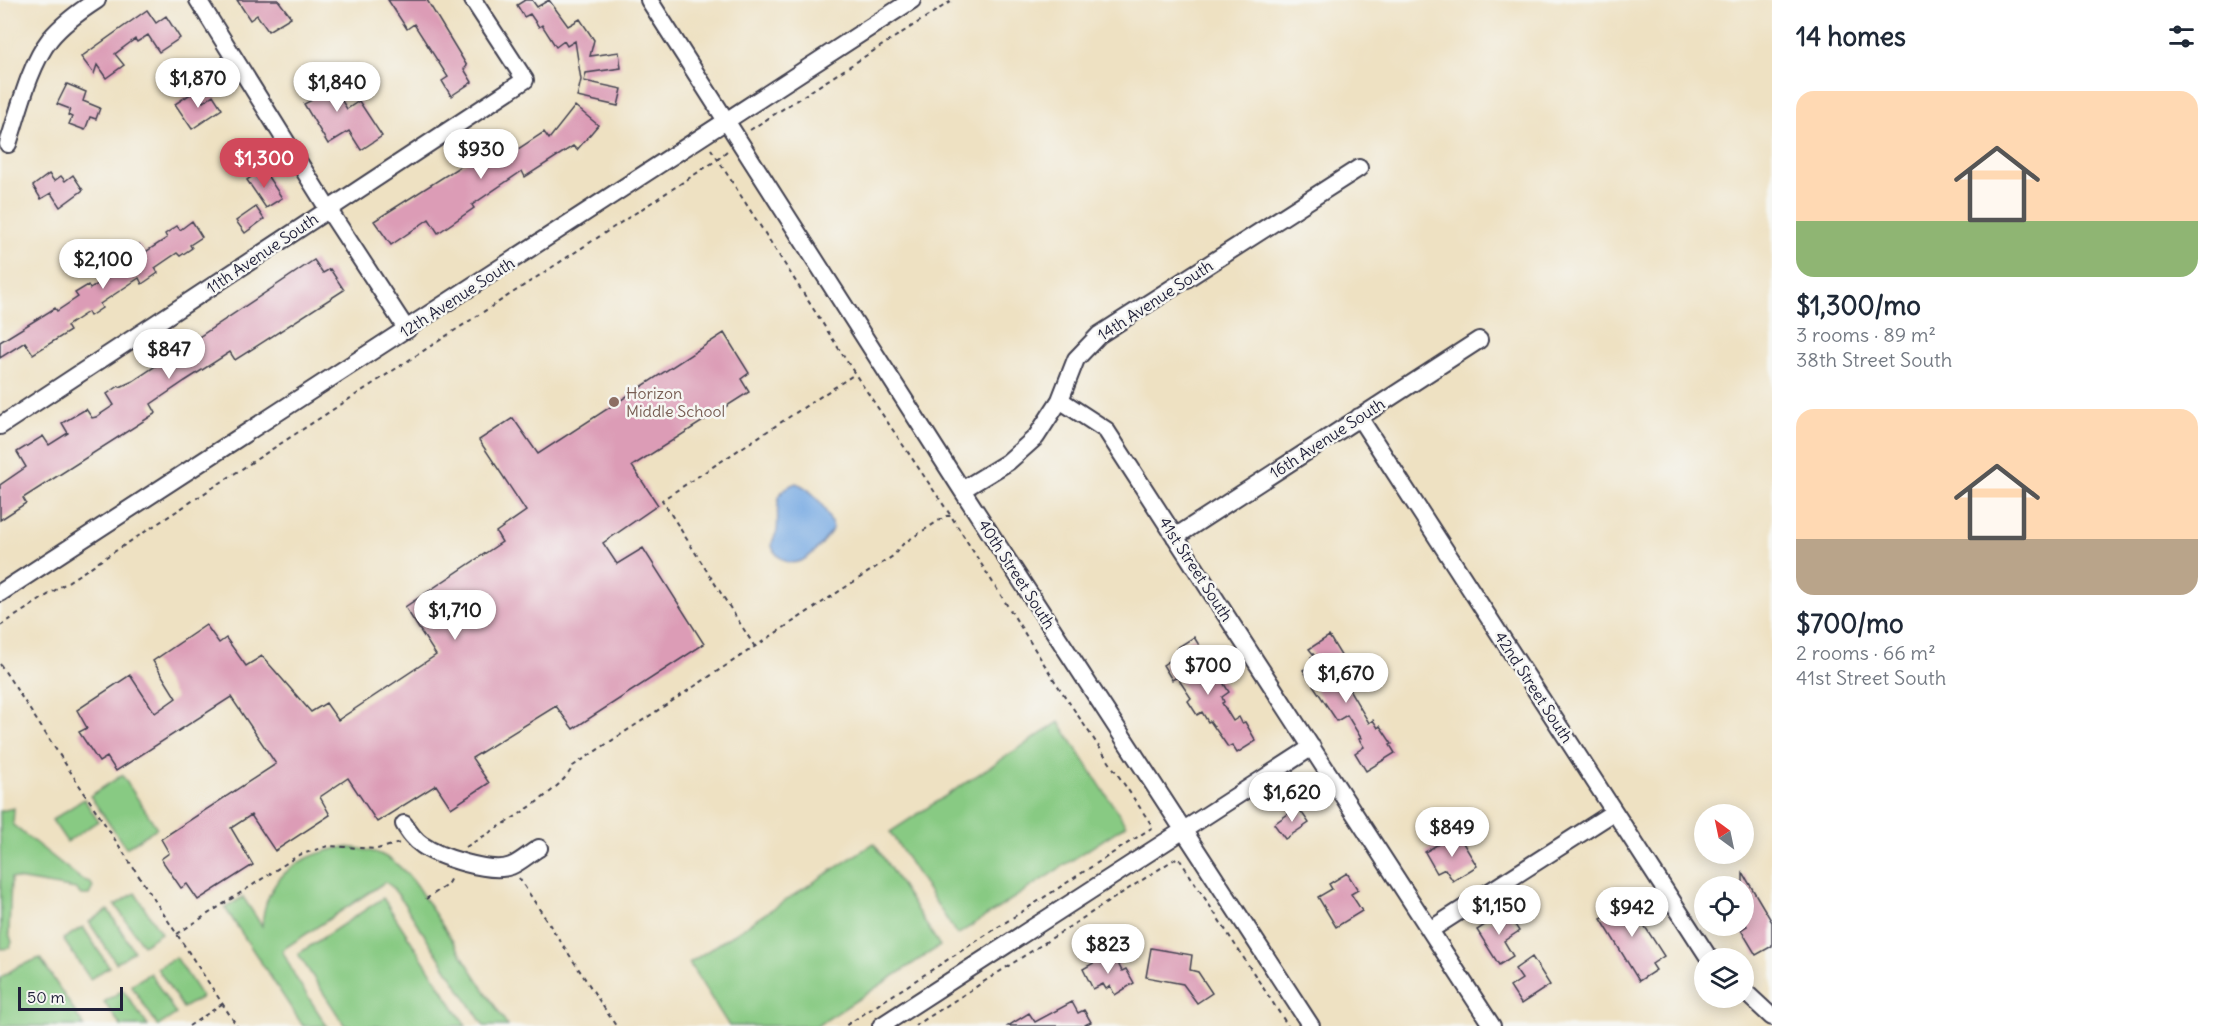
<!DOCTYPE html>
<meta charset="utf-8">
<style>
body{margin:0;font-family:Delius,sans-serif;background:#f6f6f7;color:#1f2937;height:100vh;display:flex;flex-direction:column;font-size:22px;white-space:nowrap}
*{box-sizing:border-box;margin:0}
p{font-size:20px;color:#747a83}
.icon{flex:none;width:33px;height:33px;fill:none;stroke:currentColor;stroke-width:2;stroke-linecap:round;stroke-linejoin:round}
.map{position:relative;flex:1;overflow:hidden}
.details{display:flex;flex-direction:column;background:#fff;width:450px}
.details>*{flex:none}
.needle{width:39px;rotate:327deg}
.tools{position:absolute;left:1694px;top:804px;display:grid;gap:12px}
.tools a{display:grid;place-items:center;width:60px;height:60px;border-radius:50%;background:#fff;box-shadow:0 3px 15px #0003;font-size:30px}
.scale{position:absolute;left:18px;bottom:15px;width:105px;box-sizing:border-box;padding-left:6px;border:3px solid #22223b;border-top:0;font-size:16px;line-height:21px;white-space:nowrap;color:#22223b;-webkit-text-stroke:4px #f6f6f2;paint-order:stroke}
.price{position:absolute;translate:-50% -51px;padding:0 14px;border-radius:21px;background:#fff;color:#222;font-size:20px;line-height:39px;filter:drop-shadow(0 2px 3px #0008)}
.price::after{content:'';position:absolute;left:50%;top:36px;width:18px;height:14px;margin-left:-9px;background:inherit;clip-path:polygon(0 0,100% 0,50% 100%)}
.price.current{background:#d1495b;color:#fff}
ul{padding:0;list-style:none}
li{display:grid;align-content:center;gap:12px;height:318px;padding:0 24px}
li span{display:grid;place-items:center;height:186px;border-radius:18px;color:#555}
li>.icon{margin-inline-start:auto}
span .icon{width:108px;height:108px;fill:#fffc;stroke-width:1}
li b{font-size:26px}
h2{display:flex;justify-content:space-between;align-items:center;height:72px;padding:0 24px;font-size:26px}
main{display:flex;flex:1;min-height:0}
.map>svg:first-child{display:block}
.green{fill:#88ca83;stroke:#55765f;stroke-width:1.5}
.water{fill:#78aae3;stroke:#4d668f;stroke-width:1.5}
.building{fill:#dc9cb6}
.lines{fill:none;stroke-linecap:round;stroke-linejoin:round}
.minor-casing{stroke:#413f4f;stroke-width:20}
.path{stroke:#413f4f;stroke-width:2;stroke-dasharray:4.5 4.5;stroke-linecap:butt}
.minor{stroke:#fff;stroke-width:16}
.education-dot{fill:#8d6e63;stroke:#f6f6f2;stroke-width:2}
.labels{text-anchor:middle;stroke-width:5;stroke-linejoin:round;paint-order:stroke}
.street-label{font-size:16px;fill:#22223b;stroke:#f6f6f2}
.education-label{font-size:16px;fill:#785e54;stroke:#f6f6f2;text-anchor:start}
</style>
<main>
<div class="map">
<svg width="1772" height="1026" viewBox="0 0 1772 1026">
<rect width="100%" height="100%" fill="#f6f6f2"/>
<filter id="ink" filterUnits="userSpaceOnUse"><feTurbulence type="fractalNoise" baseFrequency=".0167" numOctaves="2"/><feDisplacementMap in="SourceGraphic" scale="12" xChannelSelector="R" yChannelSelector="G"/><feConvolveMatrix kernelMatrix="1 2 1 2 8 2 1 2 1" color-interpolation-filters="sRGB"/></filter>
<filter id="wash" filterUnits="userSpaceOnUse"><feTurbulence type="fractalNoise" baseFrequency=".008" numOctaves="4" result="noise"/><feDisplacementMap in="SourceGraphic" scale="24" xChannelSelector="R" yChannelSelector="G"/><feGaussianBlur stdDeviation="1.35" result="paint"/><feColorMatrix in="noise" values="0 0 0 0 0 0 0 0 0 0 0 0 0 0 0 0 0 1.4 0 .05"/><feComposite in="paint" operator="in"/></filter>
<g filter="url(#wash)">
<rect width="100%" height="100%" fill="#eee1c2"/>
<path class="green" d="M1059 722 1126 825 957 935 890 832Z
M122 775 157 828 126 848 90 796Z
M84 799 98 821 67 842 52 820Z
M14 808 13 825 81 879 90 882 93 887 89 895H81L76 889 11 878 9 933 12 942 10 948 1 949 0 811Z
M874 843 940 946 817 1026H729L689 963Z
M344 847C376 849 393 856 414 882L508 1026H484L399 896 391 886 385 882 282 950 296 978 327 1026H303L225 908 243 897 262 926C265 877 298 855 344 847Z
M135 893 161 933 143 945 115 905Z
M383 898 466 1026H345L298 954Z
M108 910 134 951 116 963 89 922Z
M83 927 109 967 90 979 63 939Z
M176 957 202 997 183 1008 157 968Z
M40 958 84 1026H0V978L17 967Z
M150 973 176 1014 158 1026 131 985Z
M123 990 148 1026H121L104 1002Z"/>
<path class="water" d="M796 483C814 489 827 510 833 528 824 543 801 573 782 559 779 557 774 552 773 549 770 542 775 537 777 531 780 510 770 492 796 483Z"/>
<g id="blocks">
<path class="building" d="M237 0H278L291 17 268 31 257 15 250 20Z
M388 0H427L467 66 464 69 472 82 451 96 442 81 448 77 414 24 407 29Z
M525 0H532L537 7 549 0 568 26 580 19 594 40 590 56 619 52 621 68 586 73 584 81 622 89 618 106 577 97 581 80 575 41 567 46 564 41 556 47 542 25 539 27 530 14 524 17 517 5Z
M147 10 156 23 166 16 180 38 159 52 148 35 137 42 135 39 115 54 124 65 106 78 97 65 94 74 81 57Z
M323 67 329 77 328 79 347 109 359 101 382 136 361 150 349 131 328 144 304 104 312 100 300 82Z
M67 84 86 92 83 101 100 108 96 119 90 117 85 130 69 124 72 117 68 115 70 109 57 104Z
M195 91 203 102 213 95 222 109 192 129 175 104Z
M575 106 598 125 577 150 573 146 525 177 522 171 472 205 474 208 438 233 429 219 391 245 374 221 489 148 498 162 544 132 549 139Z
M263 169 282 198 266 208 247 180Z
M49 174 54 181 61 176 65 181 73 175 83 190 60 207 51 193 41 199 33 186Z
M256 207 264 219 245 233 236 221Z
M192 221 202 237 190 245 192 248 180 256 177 253 155 268 158 273 142 284 139 278 100 304 102 308 90 316 88 312 67 326 70 331 33 354 25 342 0 358V342L55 308 57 311 78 297 75 293 88 285 90 289 111 275 106 267 139 244 144 253 167 238 165 234 177 226 180 230Z
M314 260 323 273 330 269 344 290 235 360 230 352 185 381 151 404 156 413 23 498 26 503 0 520V485L26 467 17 452 43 436 49 445 68 433 62 423 86 409 92 418 96 417 114 405 107 394 119 386 120 387 133 381Z
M724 333 749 373 741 379 749 392 632 466 658 505 603 543 617 564 643 548 704 644 573 729 556 706 472 758 489 783 451 808 436 785 377 822 348 778 320 797 330 815 275 851 251 815 231 828 253 865 198 900 187 884 181 888 161 859 169 853 161 839 276 764 231 697 116 771 107 757 99 762 79 732 87 728 77 710 130 675 155 713 176 698 153 661 206 625 219 643 226 638 246 666 262 656 311 712 326 703 338 720 436 655 405 607 502 542 496 532 526 511 479 440 513 418 538 454Z
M1329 636 1345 662 1331 671 1344 692 1349 689 1369 723 1373 720 1378 728 1380 726 1392 744 1390 745 1395 753 1366 771 1355 753 1364 747 1359 739 1361 738 1347 715 1337 721 1303 670 1314 663 1311 657 1314 655 1309 649Z
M1194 637 1205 655 1196 661 1209 680 1218 674 1229 692 1222 697 1224 702 1222 703 1233 721 1239 717 1242 723 1245 722 1256 741 1237 753 1232 745 1228 747 1210 721 1208 722 1202 712 1197 715 1188 701 1191 698 1177 677 1172 680 1163 665 1181 653 1177 648Z
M1298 807 1309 823 1285 839 1274 824Z
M1457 833 1477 866 1453 881 1445 869 1437 873 1425 852Z
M1347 873 1358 890 1351 894 1362 911 1336 927 1318 897 1332 889 1329 884Z
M1743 873 1772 922V946L1756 955 1741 930 1747 926 1743 919Z
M1624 894 1664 956 1652 964 1656 970 1639 981 1601 919 1616 910 1611 902Z
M1506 911 1519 931 1504 941 1513 956 1499 965 1477 930Z
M1151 948 1192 955 1190 970 1198 972 1212 993 1197 1003 1183 984 1146 977Z
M1112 952 1122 971 1126 969 1134 983 1115 995 1110 986 1106 989 1103 984 1093 989 1083 969Z
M1532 957 1550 985 1521 1004 1510 987 1522 979 1515 969Z
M1072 1002 1078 1013 1084 1010 1091 1022 1083 1026H1008L1029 1013 1035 1022Z"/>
</g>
</g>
<g filter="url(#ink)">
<use href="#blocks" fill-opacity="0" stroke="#413f4f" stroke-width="1.5"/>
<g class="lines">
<defs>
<path id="minor" d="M198 0 328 209 407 330
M649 0 962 490 1311 1026
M8 144C19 111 29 66 50 39 63 23 80 11 97 0
M1060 400 1106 430 1492 1026
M1359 417 1709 958
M0 426 525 80 473 0
M962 490 1008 462 1036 437 1060 400 1076 359 1099 335 1359 168
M1175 537 1479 340
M0 593 912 0
M404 824C409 832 414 840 422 845 439 857 491 874 511 866 521 862 530 853 539 848
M1430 930 1614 812
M1743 990 1772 1017
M881 1026 1312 747"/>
</defs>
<use href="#minor" class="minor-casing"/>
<path class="path" d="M750 130 953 0
M711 149 855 374 951 516 1056 683 1153 827 845 1026
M0 626 717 160 728 150
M755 647 662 500 855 374
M0 664 237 1026
M466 847C494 829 560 794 573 766L893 556 904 543 946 516H951
M519 878 616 1026
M426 899 447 885 452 876
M177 934 299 855 328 846 377 849 400 843
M189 1026 222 1004
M915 1026 1178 857 1288 1026"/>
<use href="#minor" class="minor"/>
</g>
</g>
<circle class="education-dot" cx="614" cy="402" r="6"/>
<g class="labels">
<g class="street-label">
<text transform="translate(262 253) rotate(-34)" y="6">11th Avenue South</text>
<text transform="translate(457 297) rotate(-33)" y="6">12th Avenue South</text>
<text transform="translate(1155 300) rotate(-33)" y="6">14th Avenue South</text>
<text transform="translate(1327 438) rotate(-33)" y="6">16th Avenue South</text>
<text transform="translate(1196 569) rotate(57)" y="6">41st Street South</text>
<text transform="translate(1017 574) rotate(57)" y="6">40th Street South</text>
<text transform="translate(1534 687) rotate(57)" y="6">42nd Street South</text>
</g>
<g class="education-label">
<text x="626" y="399">Horizon<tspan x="626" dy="18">Middle School</tspan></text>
</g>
</g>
</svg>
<div class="tools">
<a><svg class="needle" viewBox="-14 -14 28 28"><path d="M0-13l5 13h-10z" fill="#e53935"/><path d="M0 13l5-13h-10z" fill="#747a83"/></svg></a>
<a><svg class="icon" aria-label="locate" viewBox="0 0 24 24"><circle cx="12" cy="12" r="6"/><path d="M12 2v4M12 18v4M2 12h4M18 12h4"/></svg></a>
<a><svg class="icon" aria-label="layers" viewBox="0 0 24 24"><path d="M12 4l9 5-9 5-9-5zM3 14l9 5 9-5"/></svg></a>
</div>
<div class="scale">50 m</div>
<b class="price" style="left:198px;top:109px">$1,870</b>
<b class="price" style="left:337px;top:113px">$1,840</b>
<b class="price" style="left:481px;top:180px">$930</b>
<b class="price current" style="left:264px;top:189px">$1,300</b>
<b class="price" style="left:103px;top:290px">$2,100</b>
<b class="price" style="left:169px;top:380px">$847</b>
<b class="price" style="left:455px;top:641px">$1,710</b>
<b class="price" style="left:1208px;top:696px">$700</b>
<b class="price" style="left:1346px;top:704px">$1,670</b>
<b class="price" style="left:1292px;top:823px">$1,620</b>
<b class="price" style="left:1452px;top:858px">$849</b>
<b class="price" style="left:1499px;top:936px">$1,150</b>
<b class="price" style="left:1632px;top:938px">$942</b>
<b class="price" style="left:1108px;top:975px">$823</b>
</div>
<section class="details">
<h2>14 homes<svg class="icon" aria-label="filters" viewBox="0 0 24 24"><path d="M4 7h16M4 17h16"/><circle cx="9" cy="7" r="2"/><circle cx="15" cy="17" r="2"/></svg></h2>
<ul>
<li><span style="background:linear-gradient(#ffd9b3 70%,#8fb573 0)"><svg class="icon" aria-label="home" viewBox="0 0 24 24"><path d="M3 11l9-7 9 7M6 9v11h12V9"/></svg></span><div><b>$1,300/mo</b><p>3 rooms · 89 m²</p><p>38th Street South</p></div></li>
<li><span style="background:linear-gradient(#ffd9b3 70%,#b9a48a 0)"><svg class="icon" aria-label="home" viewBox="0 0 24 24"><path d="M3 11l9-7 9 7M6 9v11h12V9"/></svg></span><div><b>$700/mo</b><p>2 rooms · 66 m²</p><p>41st Street South</p></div></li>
</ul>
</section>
</main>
